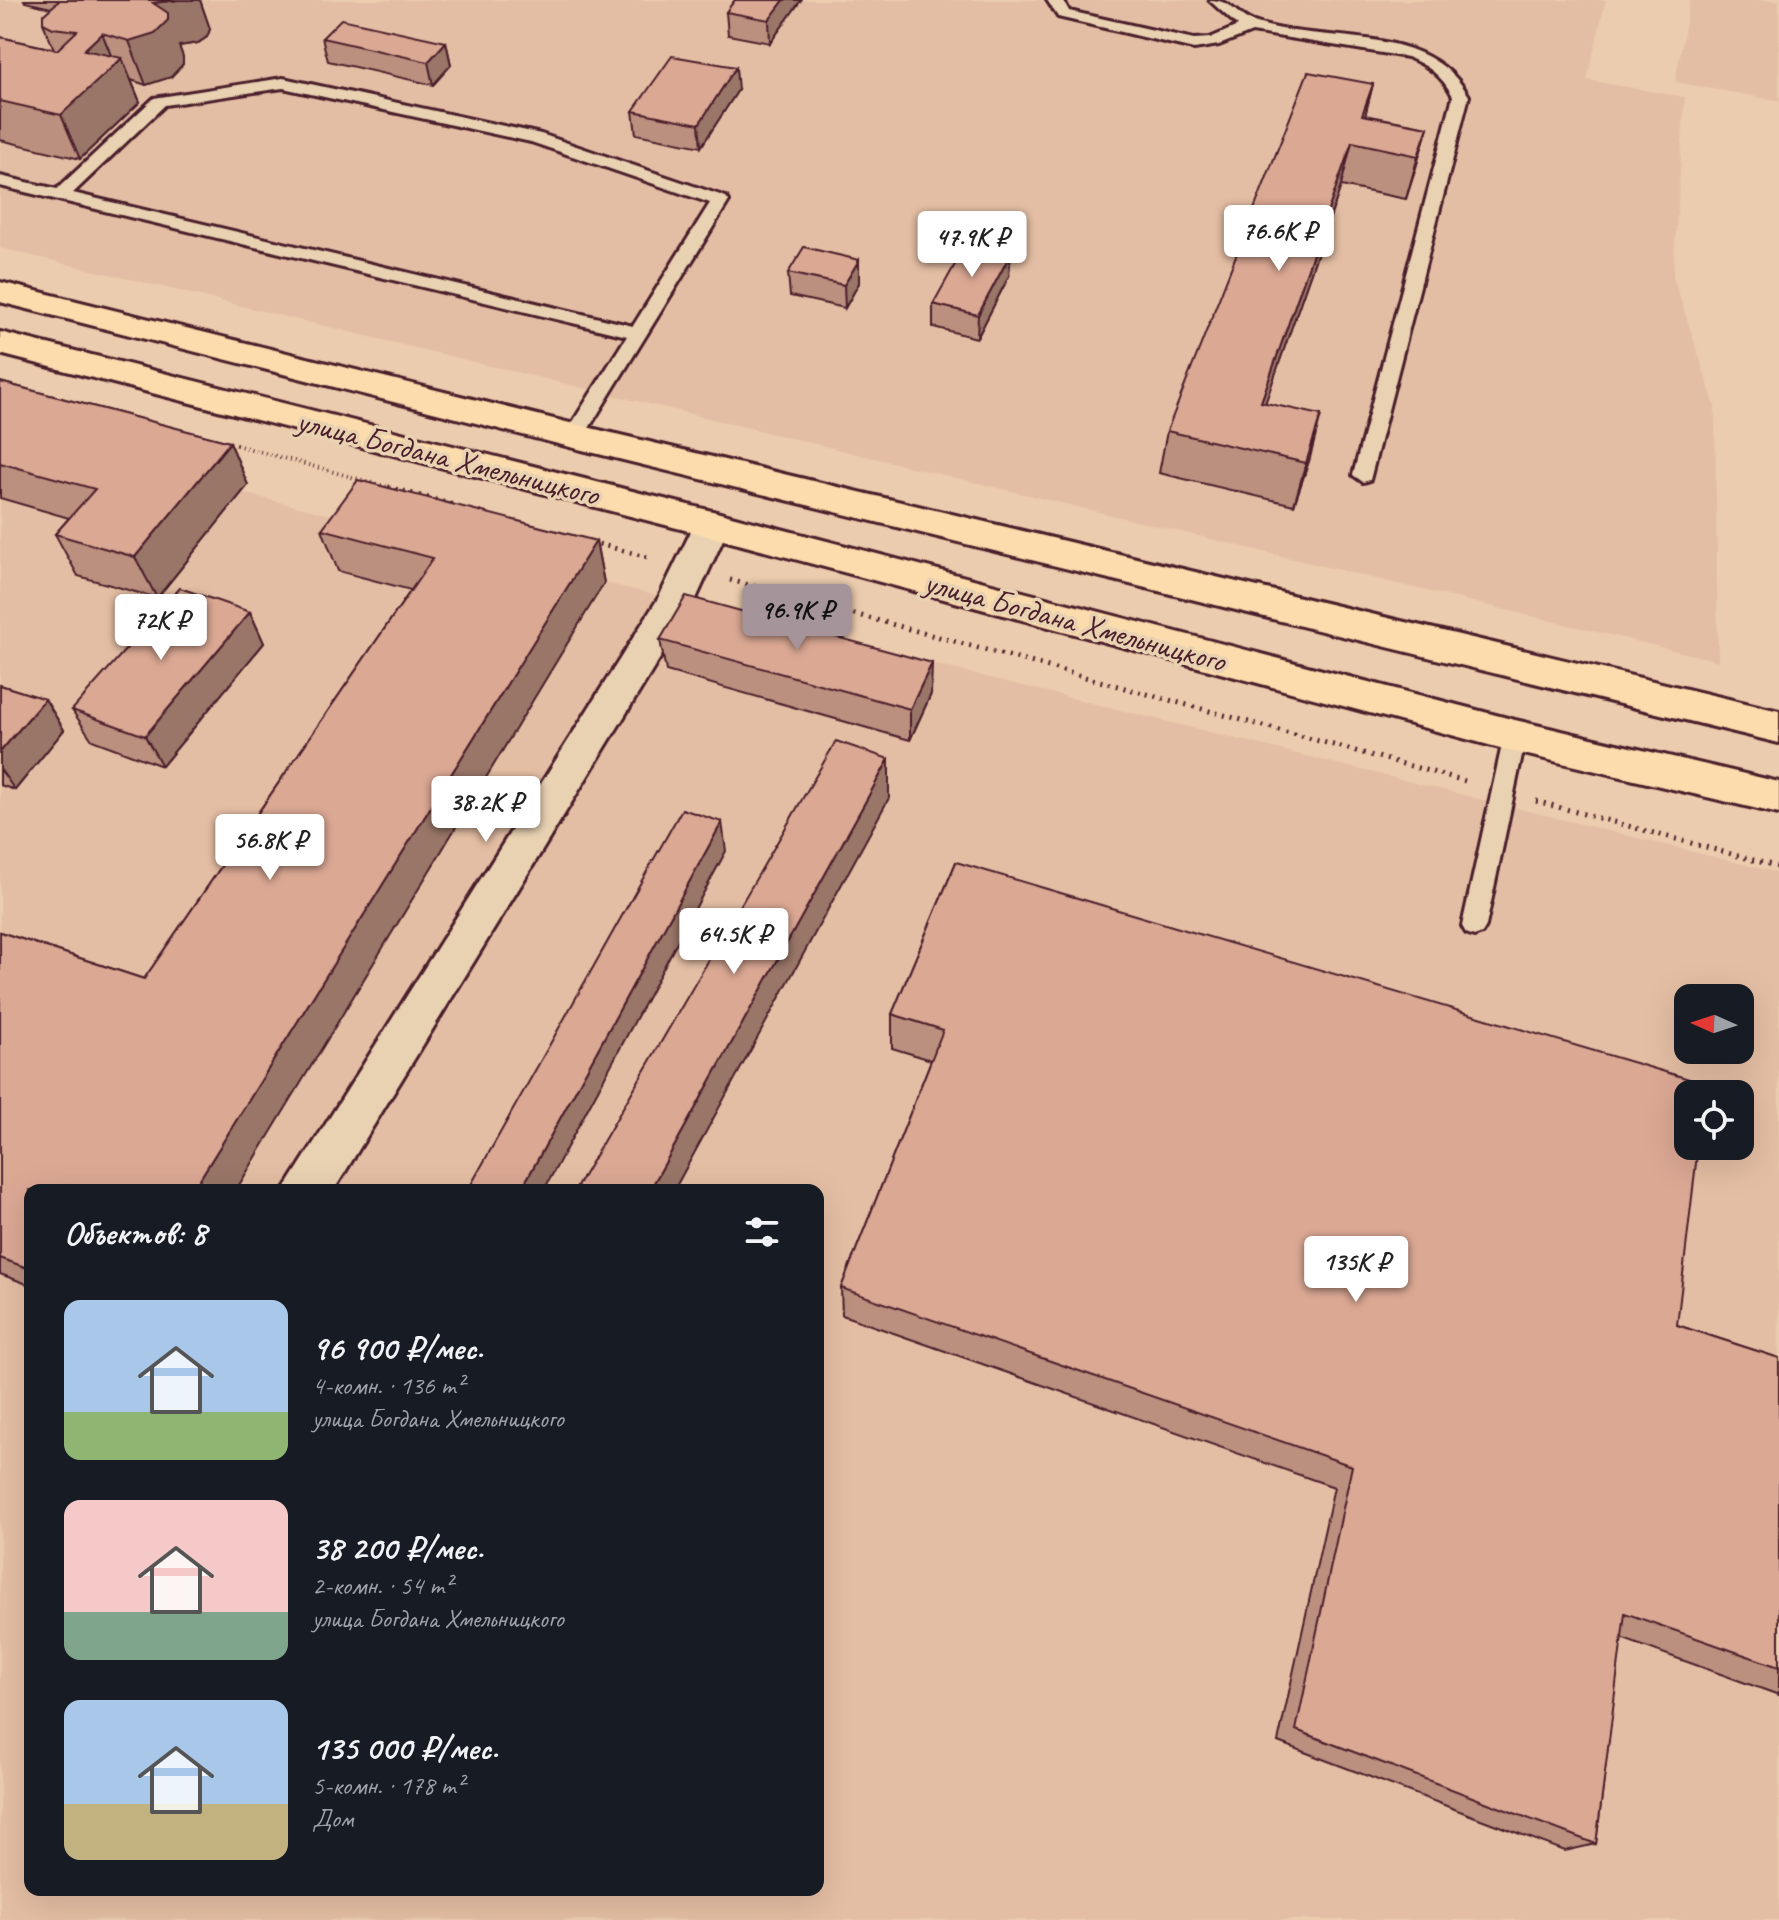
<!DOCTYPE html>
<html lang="ru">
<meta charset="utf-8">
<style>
body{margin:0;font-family:Caveat,sans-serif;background:#20242c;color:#f1f3f6;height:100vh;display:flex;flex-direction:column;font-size:30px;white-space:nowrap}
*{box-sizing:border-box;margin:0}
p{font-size:26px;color:#9ea1a6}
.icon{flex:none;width:44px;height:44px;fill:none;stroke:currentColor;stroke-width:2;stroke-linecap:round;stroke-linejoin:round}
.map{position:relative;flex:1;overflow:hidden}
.drawer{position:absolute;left:24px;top:1184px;width:800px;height:712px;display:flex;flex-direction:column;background:#171b24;border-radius:16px;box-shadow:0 8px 32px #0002}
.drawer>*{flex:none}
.needle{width:52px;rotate:273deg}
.controls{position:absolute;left:1674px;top:984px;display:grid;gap:16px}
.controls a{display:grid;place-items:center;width:80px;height:80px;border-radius:16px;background:#171b24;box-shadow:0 8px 32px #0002;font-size:40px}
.price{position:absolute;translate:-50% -68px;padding:0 18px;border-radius:8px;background:#fff;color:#222;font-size:26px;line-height:52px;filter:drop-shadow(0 2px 4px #0008)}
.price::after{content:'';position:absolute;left:50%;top:48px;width:24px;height:18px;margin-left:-12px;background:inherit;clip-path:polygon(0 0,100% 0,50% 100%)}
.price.on{background:#a6949b;color:#111}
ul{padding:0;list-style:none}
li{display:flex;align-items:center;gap:24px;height:200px;padding:0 40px}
li span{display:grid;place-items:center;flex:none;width:224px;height:160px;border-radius:16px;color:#555}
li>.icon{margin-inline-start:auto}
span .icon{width:96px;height:96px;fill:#fffc;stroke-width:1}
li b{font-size:34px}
h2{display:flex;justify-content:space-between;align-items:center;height:96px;padding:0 40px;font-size:34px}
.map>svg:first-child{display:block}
.built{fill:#e4bea4;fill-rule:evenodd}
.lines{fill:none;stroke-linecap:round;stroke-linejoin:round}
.service-casing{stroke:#4a1f2b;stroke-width:6}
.minor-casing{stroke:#4a1f2b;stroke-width:6}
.trunk-casing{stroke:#4a1f2b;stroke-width:6}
.path-far1{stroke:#4a1f2b;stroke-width:4;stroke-dasharray:1 4;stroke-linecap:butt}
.path{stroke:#4a1f2b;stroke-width:5;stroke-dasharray:2 6;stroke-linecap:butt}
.service{fill:#e9d2b2;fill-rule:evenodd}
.minor{fill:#e9d2b2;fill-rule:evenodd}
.trunk{fill:#fcdcac;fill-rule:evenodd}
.wall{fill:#bc907f;stroke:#4a1f2b;stroke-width:2}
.shaded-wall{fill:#997668;stroke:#4a1f2b;stroke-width:2}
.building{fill:#dba894;stroke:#4a1f2b;stroke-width:2}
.labels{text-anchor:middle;stroke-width:7;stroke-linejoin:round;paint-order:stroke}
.street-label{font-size:32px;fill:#4a1f2b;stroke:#e9d2b2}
</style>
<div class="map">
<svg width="1779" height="1920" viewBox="0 0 1779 1920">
<rect width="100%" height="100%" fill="#ecccae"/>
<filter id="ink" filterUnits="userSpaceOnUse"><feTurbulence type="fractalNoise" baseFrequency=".0125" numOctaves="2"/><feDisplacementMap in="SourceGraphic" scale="16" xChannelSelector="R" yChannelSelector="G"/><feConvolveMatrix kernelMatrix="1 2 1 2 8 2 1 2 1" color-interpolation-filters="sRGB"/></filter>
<g filter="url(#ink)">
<path class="built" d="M0 0H1606L1587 80 1685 97 1673 276 1715 406 1718 661 0 248Z
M1690 0H1779V101L1675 82Z
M0 433 1779 873V1920H0ZM1688 998H1740V1050H1688ZM1688 1094H1740V1146H1688ZM30 1190H818V1890H30Z"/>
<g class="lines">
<defs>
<path id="service" d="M1047 0H1063L1069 11 1194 39 1210 38 1238 26 1209 0C1234 0 1235 17 1257 23 1327 45 1427 22 1469 96L1370 480 1363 482 1353 475 1453 96C1442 76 1428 65 1407 57L1252 32 1219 45 1194 49 1058 17Z
M283 78 541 134 726 197 729 201 581 441H567L564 436 627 336 0 186V176L57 189 154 98ZM283 88 531 142 710 203 633 326 73 193 165 105Z
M1515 727 1526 736 1486 926 1482 933 1474 936 1466 933 1462 926 1504 736Z"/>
<path id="minor" d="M712 511 725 515 730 524 695 601 334 1190H284L659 597 699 515Z"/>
<path id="trunk" d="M0 282 574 424 1779 711V743L574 448 0 302Z
M0 332 712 511 1515 720 1779 782V814L1515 752 712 537 0 354Z"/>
</defs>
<use href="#service" class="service-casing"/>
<use href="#minor" class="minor-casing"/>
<use href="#trunk" class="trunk-casing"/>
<path class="path-far1" d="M236 445 395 489"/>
<path class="path" d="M388 487 458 506
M591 542 651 558
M730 580 1469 782
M1536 801 1779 867"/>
<use href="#service" class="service"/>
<use href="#minor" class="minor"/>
<use href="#trunk" class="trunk"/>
</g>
<path class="wall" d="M24 0H200L210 29 207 37 198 43 179 46 183 57V64L171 77 146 85 131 80 140 102 80 159 0 140V37L54 49 43 23 51 8 25 2Z
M735 0H801L770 43 728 35 726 12Z
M322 38 446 42 451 65 433 85 328 61Z
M1373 84 1365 115 1428 127 1406 199 1341 186 1265 403 1310 458 1294 505 1159 473 1167 431Z
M738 90 701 147 636 134 633 111Z
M859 260V283L845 308 790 296 788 273Z
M1009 276 977 338 933 327V304Z
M0 382 230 442 248 485 157 598 78 576 55 534 69 518 0 498Z
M322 529 596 541 604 583 30 1190V1285L0 1274V932L144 979 411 590 338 571Z
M250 612 264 643 162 766 92 740 72 710Z
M660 640 931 694 910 740 666 671Z
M0 685 45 699 64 730 15 790 0 785Z
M956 862 1677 1325 1779 1358V1695L1621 1638 1596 1844 1565 1851 1278 1742 1334 1487 842 1315 841 1288 931 1060 892 1048V1014Z"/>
<path class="shaded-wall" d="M178 0H200L210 29 207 37 198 43 179 46 183 57V64L171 77 146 85 129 41 153 3Z
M784 0H801L770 43 769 20Z
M102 33 115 65 122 58 140 102 80 159 61 115 84 50Z
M446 42 451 65 433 85 428 62Z
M736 67 738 90 701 147 699 124Z
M1373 84 1362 128V115Z
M1428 127 1415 171 1406 199 1418 156Z
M1352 142 1341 186 1251 444 1261 402Z
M1011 253 1009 276 977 338 978 315Z
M859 260V283L845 308 844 285Z
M1321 415 1310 458 1294 505 1306 463Z
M230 442 248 485 157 598 135 557Z
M596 541 604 583 236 1190H193Z
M250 612 264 643 162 766 145 736Z
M932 663 931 694 910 740V709Z
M45 699 64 730 15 790 0 769V752Z
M889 759V798L674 1190H650Z
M722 822 726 851 544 1190H521Z"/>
<path class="building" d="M60 0H178L153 3 168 13V20L155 33 129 41 102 33 84 50 122 58 61 115 0 101V37L57 50 77 31 53 28 43 23V15Z
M735 0H784L769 20 726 12Z
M341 19 446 42 428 62 322 38Z
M672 56 736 67 699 124 633 111Z
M1308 72 1373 84 1362 115 1428 127 1418 156 1352 142 1261 402 1321 415 1306 463 1167 431Z
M967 243 1011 253 978 315 933 304Z
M804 247 859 260 844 285 788 273Z
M0 382 230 442 135 557 55 534 95 489 0 463Z
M358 480 596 541 193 1190H30V1269L0 1258V932L144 979 433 558 322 529Z
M180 588 250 612 145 736 72 710Z
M686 596 932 663 910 709 660 640Z
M0 685 45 699 0 752Z
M836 741 889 759 650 1190H575Z
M682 809 722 822 521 1190H468Z
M956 862 1706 1084 1704 1094H1688V1146H1698L1677 1325 1779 1358V1667L1625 1613 1596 1844 1296 1730 1352 1466 841 1288 943 1030 892 1014Z"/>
</g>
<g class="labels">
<g class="street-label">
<text transform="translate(448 457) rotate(14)" y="11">улица Богдана Хмельницкого</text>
<text transform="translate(1075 621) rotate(15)" y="11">улица Богдана Хмельницкого</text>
</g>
</g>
</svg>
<div class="controls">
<a><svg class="needle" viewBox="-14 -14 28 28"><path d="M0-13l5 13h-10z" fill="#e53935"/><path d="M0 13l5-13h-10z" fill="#9ea1a6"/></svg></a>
<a><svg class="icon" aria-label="locate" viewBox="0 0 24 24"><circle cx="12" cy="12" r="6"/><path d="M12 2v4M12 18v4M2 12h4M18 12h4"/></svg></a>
</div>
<b class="price" style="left:1279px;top:273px">76.6K ₽</b>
<b class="price" style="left:972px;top:279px">47.9K ₽</b>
<b class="price on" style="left:797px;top:652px">96.9K ₽</b>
<b class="price" style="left:161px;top:662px">72K ₽</b>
<b class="price" style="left:486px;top:844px">38.2K ₽</b>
<b class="price" style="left:270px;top:882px">56.8K ₽</b>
<b class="price" style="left:734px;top:976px">64.5K ₽</b>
<b class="price" style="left:1356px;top:1304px">135K ₽</b>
<section class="drawer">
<h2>Объектов: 8<svg class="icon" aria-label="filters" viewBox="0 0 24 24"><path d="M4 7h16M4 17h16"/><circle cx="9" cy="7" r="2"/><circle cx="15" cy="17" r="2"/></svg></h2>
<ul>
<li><span style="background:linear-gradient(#a9c7e8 70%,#8fb573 0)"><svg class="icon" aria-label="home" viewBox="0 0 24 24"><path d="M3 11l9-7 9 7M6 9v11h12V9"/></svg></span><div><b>96 900 ₽/мес.</b><p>4-комн. · 136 m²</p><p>улица Богдана Хмельницкого</p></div></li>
<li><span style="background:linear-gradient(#f6c9c9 70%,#7fa58c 0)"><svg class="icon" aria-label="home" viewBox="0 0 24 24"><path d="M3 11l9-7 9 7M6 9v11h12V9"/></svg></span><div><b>38 200 ₽/мес.</b><p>2-комн. · 54 m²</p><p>улица Богдана Хмельницкого</p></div></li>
<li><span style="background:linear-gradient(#a9c7e8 65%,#c2b280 0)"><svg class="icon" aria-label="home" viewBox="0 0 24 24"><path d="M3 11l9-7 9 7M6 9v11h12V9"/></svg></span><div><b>135 000 ₽/мес.</b><p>5-комн. · 178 m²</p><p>Дом</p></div></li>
</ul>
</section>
</div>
